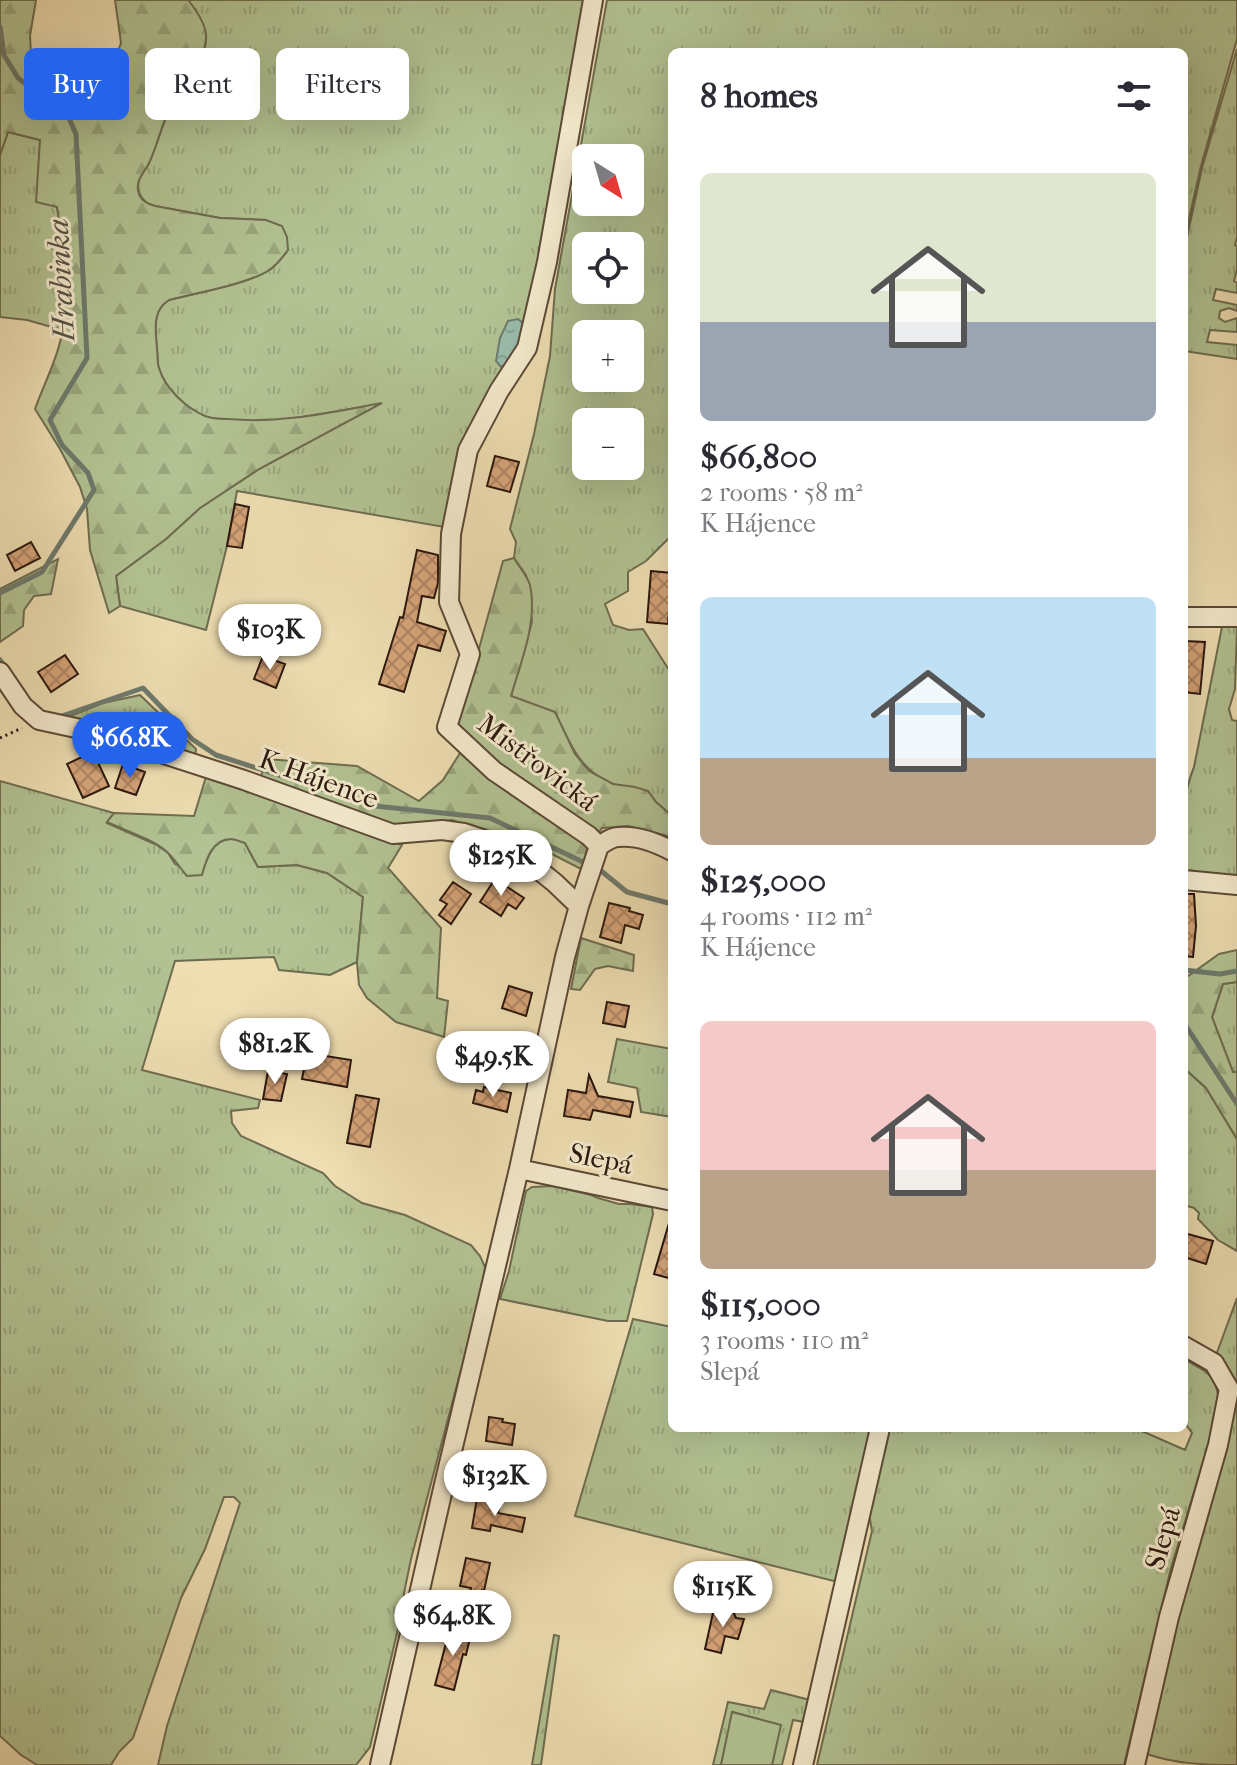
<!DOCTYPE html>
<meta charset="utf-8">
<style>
body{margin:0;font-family:"IM FELL French Canon",serif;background:#f7f7f7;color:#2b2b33;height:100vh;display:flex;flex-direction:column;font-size:30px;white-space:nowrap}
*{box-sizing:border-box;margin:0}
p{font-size:26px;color:#7c7c81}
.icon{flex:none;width:44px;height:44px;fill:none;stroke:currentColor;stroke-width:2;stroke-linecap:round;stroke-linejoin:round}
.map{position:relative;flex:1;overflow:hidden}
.sheet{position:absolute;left:668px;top:48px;width:520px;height:1384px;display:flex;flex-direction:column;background:#fff;border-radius:12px;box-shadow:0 8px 32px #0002}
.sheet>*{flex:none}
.hud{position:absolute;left:24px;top:48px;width:524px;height:72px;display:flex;gap:16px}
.needle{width:52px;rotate:143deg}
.tools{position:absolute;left:572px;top:144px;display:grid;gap:16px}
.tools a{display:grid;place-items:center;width:72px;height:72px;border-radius:12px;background:#fff;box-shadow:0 8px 32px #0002;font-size:40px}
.price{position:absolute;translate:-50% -68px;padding:0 18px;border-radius:28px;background:#fff;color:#222;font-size:26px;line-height:52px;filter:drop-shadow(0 2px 4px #0008)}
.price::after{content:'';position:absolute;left:50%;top:48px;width:24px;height:18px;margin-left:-12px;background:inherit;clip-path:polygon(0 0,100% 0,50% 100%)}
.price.current{background:#2563eb;color:#fff}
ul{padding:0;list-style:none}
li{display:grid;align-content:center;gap:16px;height:424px;padding:0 32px}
li span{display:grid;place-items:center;height:248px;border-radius:12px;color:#555}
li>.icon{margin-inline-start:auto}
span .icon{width:144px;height:144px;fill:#fffc;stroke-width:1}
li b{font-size:34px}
h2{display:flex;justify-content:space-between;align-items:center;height:96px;padding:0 32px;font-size:34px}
.pill{padding:0 28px;border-radius:12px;background:#fff;box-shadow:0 8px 32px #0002;font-size:28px;line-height:72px}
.pill.current{background:#2563eb;color:#fff}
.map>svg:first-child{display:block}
.grass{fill:url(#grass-tufts);stroke:#6e6c50;stroke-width:2;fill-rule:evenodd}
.forest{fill:url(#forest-firs);stroke:#6e6c50;stroke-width:2}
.pitch{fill:#b2c292;stroke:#6e6c50;stroke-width:2}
.water{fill:url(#water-ripples);stroke:#6d7a6d;stroke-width:2}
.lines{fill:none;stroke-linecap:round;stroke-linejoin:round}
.stream{stroke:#6d7a6d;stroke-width:5}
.building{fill:url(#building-cross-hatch);stroke:#2b170e;stroke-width:2}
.minor-casing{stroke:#5c4937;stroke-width:22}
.path{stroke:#2b170e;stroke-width:3;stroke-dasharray:2 4;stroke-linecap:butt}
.minor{stroke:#f4eacd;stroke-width:18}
.labels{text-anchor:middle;stroke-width:6;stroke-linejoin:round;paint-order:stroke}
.street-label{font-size:28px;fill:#2b170e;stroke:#f4eacd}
.water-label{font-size:30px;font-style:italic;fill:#525146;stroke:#f4eacd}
</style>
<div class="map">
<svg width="1237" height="1765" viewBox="0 0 1237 1765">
<defs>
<pattern id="grass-tufts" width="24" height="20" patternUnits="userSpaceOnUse" patternTransform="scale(2)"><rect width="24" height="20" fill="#b2c292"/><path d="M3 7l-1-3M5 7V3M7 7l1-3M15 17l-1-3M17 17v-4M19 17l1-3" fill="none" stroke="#99a67d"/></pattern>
<pattern id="forest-firs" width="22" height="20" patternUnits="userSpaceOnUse" patternTransform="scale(2)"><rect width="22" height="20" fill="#b2c292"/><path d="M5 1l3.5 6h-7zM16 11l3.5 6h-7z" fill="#99a67d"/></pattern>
<pattern id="water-ripples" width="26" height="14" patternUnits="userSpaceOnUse" patternTransform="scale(2)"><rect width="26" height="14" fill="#99bcad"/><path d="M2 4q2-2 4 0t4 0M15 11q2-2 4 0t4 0" fill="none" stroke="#84a194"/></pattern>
<pattern id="building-cross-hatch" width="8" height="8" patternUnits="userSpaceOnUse" patternTransform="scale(2)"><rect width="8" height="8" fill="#d6a378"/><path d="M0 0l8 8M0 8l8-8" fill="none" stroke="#ae8461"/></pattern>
</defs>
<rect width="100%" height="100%" fill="#eedeb2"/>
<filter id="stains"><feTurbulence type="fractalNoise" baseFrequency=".0025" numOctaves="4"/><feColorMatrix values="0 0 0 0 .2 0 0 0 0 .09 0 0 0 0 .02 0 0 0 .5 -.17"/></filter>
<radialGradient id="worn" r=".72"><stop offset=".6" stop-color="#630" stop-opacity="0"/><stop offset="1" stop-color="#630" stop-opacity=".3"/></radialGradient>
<path class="grass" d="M188 0H586L542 265 513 361 444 527 237 491 227 546 206 630 120 606 116 576 166 539 200 508 259 469 379 404C330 412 281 424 231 420 223 419 214 419 206 417 187 409 166 389 159 369 157 363 158 356 157 350 156 332 151 311 169 300 196 293 242 285 266 272 275 267 281 259 288 250L266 220 220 218 155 206C139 202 134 187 142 173 147 165 146 171 149 163 157 146 161 127 169 110 180 87 205 66 206 39 206 27 195 9 188 0Z
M607 0H1237V39L1201 166 1184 241V52H672V535L646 561 628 572V591L605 604 613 625 629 630 643 629 669 670 672 671V816L656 802 648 791C637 789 626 788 616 785 581 774 569 742 555 712L511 696 532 622 526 575 514 558 516 542 510 529 534 434 550 356 555 289ZM586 158H630V202H586ZM586 246H630V290H586ZM586 334H630V378H586ZM586 422H630V466H586Z
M1237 49V237L1235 245 1237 246V269L1234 281 1237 283V293L1216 289 1213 300 1237 305V311L1229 308 1220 311 1219 318 1225 322 1237 318V332L1210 330 1207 342 1237 345V359L1184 351V251L1202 168Z
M8 132 40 140V168L57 206 65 258 67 289 62 330 27 320 0 317V155Z
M1222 627H1237L1235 689 1229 709 1232 720 1237 721V878L1184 875C1184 838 1180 800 1194 767Z
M140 695 196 749 195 757 58 721 103 703Z
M0 781 114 813 107 823 157 845 168 853 175 864 201 875C206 860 213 839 231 839 236 839 241 842 245 843L258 867 297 865 327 873 363 897 357 962 330 975 279 970 274 957 175 961 142 1070 260 1100 258 1108 231 1111 232 1123 241 1136 323 1173 335 1186 362 1203 405 1215 471 1245 480 1256 485 1267 481 1294 411 1559 404 1593 403 1608 370 1747 356 1765H158L167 1726 240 1503 234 1497H224L205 1549 181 1598 133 1738 119 1752 111 1765H37L21 1755 0 1736Z
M1237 982V1072H1233L1212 1017 1223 984Z
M617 1039 672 1049V1117L641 1112 637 1088 608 1082Z
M1184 1068 1206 1088 1237 1139V1251L1218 1240 1198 1219 1199 1213 1194 1208 1184 1205Z
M553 1186 591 1195 598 1198 619 1204H630L652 1207 653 1214 627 1321H608L500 1299 509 1271 526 1191 532 1187Z
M1237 1298V1389L1215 1358Z
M633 1319 672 1327V1428H876L838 1582 575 1516Z
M1184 1359C1212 1375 1215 1373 1220 1406L1171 1568 1124 1765H817L872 1531 869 1514 890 1428H1135L1185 1450 1192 1433 1184 1422Z
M1237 1393V1765C1206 1765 1173 1764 1144 1753L1146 1736Z
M554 1635 559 1636 541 1765H532Z
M771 1690 810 1700 804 1722 793 1720 782 1765H772L780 1725 733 1712 721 1765H713L728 1702 764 1709Z"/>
<path class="forest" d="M0 0H36L30 36 32 70 30 103 86 107 105 86 121 43 115 0H188C196 10 207 25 206 38 204 66 180 86 169 110 161 127 157 146 149 163 145 172 136 179 138 190 139 199 147 204 155 206L220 218 266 220 282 226 287 237 288 250C281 259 275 267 266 272 242 285 196 293 169 300 151 311 156 331 157 350 158 356 157 363 159 368 165 389 186 408 205 416 212 419 222 419 229 419 281 424 332 412 382 403L259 469 200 508 166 539 116 576 120 606 109 613 90 550 87 509 80 487 60 449 35 409C43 386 56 362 61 338 71 290 64 254 57 207L36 202 40 140 8 132 0 155Z
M514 558C519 567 527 575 530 585 538 622 521 661 511 696L555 712 575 754 589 771 613 784 635 787 648 791 656 802 672 816V837L628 826 602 828 587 849 583 870 542 849 452 820 399 827 260 779 267 759 357 766 419 801 443 780 460 753 468 743 458 725 503 561Z
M58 559 51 594 34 596 24 610 23 626 0 642V589Z
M206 777 402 845 388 868 441 928 437 998 448 1001 444 1037 396 1022 367 998 359 985 357 962 363 897 327 873 297 865 258 867 245 843C241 842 236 839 231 839 212 839 206 860 202 875L187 876C180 868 174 858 166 851 150 838 126 831 107 822L114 813 194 816Z
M581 938 634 955 633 971 608 966 595 969 580 990 571 989Z
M1237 950V982L1223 984 1212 1017 1233 1072H1237V1139L1206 1088 1184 1068V979L1219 954Z"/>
<path class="pitch" d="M732 1712 781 1725 772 1765H721Z"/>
<path class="water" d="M518 319 525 325C523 346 522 357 501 367L496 361 500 338 508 321Z"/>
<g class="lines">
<path class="stream" d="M0 27 4 55 18 78 68 116 76 134 87 358 50 420 62 445 88 473 94 490 42 572 0 593
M0 660 6 669
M59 717 143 688 192 739 216 755 375 806 490 818 600 870 627 892 672 904
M1184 970 1220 974 1237 971
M1184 1023 1237 1104"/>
</g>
<path class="building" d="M495 456 519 462 510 492 487 486Z
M235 504 249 507 242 548 227 546Z
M31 542 40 558 15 571 7 555Z
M417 550 438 555V583L434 598 422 596 417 622 446 631 440 651 418 645 404 692 379 684 400 617 403 618Z
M651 571 672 573 668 624 647 622Z
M1184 641 1205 642 1200 694 1184 692Z
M65 655 78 674 51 692 38 672Z
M263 656 285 664 276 688 254 679Z
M86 755 88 759 95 756 109 786 83 798 67 764Z
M123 764 145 772 136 795 115 788Z
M495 879 524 898 516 909 508 904 501 916 480 902Z
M453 882 471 894 451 924 439 915 447 904 440 900Z
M1184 894H1194L1196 926 1193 957 1184 956Z
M609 903 630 908 629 911 643 915 639 929 625 925 621 943 600 937Z
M509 986 532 993 526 1016 502 1008Z
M607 1002 629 1006 625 1027 603 1023Z
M307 1053 351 1060 347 1087 302 1079Z
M268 1071 287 1074 281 1101 263 1099Z
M589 1075 598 1096 633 1102 630 1117 593 1110 590 1120 564 1116 568 1090 586 1093Z
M484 1087 511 1093 507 1112 473 1103 476 1090 483 1092Z
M356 1095 379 1099 370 1147 347 1143Z
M669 1223 672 1224V1279L654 1274Z
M1184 1233 1213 1241 1206 1264 1184 1257Z
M489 1417 503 1419 502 1422 515 1424 512 1445 486 1441Z
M477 1498 500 1504 498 1513 525 1518 522 1532 491 1525 490 1531 472 1528Z
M466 1558 490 1563 484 1591 482 1590V1594L470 1592 471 1588 460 1586Z
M731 1607 736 1618 744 1619 738 1639 725 1636 721 1653 705 1649 713 1613 718 1610 723 1611Z
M450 1628 471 1634 466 1655 463 1654 454 1690 435 1685Z"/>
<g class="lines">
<defs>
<path id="minor" d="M593 0 547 262 527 348 499 391 468 450 451 534 449 602 470 654 447 727 494 771 589 836 599 846
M1184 617H1237
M0 672 23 706 39 720 99 733 244 780 393 834 442 830 464 833 497 844 529 862 555 883 579 906
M599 846C605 842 612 837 618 837 636 835 657 843 672 851
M1184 880 1237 885
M519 1169 672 1201
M380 1765 443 1489 519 1169 565 957 579 906 599 846
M803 1765 880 1428
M1135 1765 1169 1617 1218 1445 1229 1389 1214 1363 1184 1346"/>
</defs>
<use href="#minor" class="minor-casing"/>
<path class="path" d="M0 738 22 728"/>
<use href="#minor" class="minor"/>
</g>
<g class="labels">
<g class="street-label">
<text transform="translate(538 762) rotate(37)" y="10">Mistřovická</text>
<text transform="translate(319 778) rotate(20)" y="10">K Hájence</text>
<text transform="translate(601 1158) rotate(12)" y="10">Slepá</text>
<text transform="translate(1162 1538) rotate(-74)" y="10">Slepá</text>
</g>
<g class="water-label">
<text transform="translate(61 280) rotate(-93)" y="10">Hrabinka</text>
</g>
</g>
<rect width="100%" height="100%" filter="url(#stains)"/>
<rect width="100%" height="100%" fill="url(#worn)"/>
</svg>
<div class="tools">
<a><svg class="needle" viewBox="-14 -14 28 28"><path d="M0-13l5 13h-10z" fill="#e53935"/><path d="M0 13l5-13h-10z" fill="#7c7c81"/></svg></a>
<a><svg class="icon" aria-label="locate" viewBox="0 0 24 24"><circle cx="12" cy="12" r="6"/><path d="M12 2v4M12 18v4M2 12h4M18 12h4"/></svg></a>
<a>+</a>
<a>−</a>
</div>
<b class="price" style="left:270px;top:672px">$103K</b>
<b class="price current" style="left:130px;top:780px">$66.8K</b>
<b class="price" style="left:501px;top:898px">$125K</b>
<b class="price" style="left:275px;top:1086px">$81.2K</b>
<b class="price" style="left:493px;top:1099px">$49.5K</b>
<b class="price" style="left:495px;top:1518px">$132K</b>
<b class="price" style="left:723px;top:1629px">$115K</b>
<b class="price" style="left:453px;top:1658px">$64.8K</b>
<div class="hud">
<a class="pill current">Buy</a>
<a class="pill">Rent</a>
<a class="pill">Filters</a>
</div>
<section class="sheet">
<h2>8 homes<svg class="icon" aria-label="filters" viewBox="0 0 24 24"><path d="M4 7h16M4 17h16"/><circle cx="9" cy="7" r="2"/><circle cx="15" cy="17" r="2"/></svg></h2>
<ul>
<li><span style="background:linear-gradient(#dfe7d0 60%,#9aa5b1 0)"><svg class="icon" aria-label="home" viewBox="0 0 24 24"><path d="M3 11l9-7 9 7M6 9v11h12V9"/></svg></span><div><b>$66,800</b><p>2 rooms · 58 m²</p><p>K Hájence</p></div></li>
<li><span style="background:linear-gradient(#bfe0f5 65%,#b9a48a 0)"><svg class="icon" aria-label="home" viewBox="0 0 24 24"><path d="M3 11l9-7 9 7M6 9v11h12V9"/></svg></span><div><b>$125,000</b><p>4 rooms · 112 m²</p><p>K Hájence</p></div></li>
<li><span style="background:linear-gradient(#f6c9c9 60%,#b9a48a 0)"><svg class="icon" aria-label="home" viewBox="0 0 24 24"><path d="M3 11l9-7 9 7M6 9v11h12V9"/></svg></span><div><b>$115,000</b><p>3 rooms · 110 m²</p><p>Slepá</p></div></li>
</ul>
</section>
</div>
